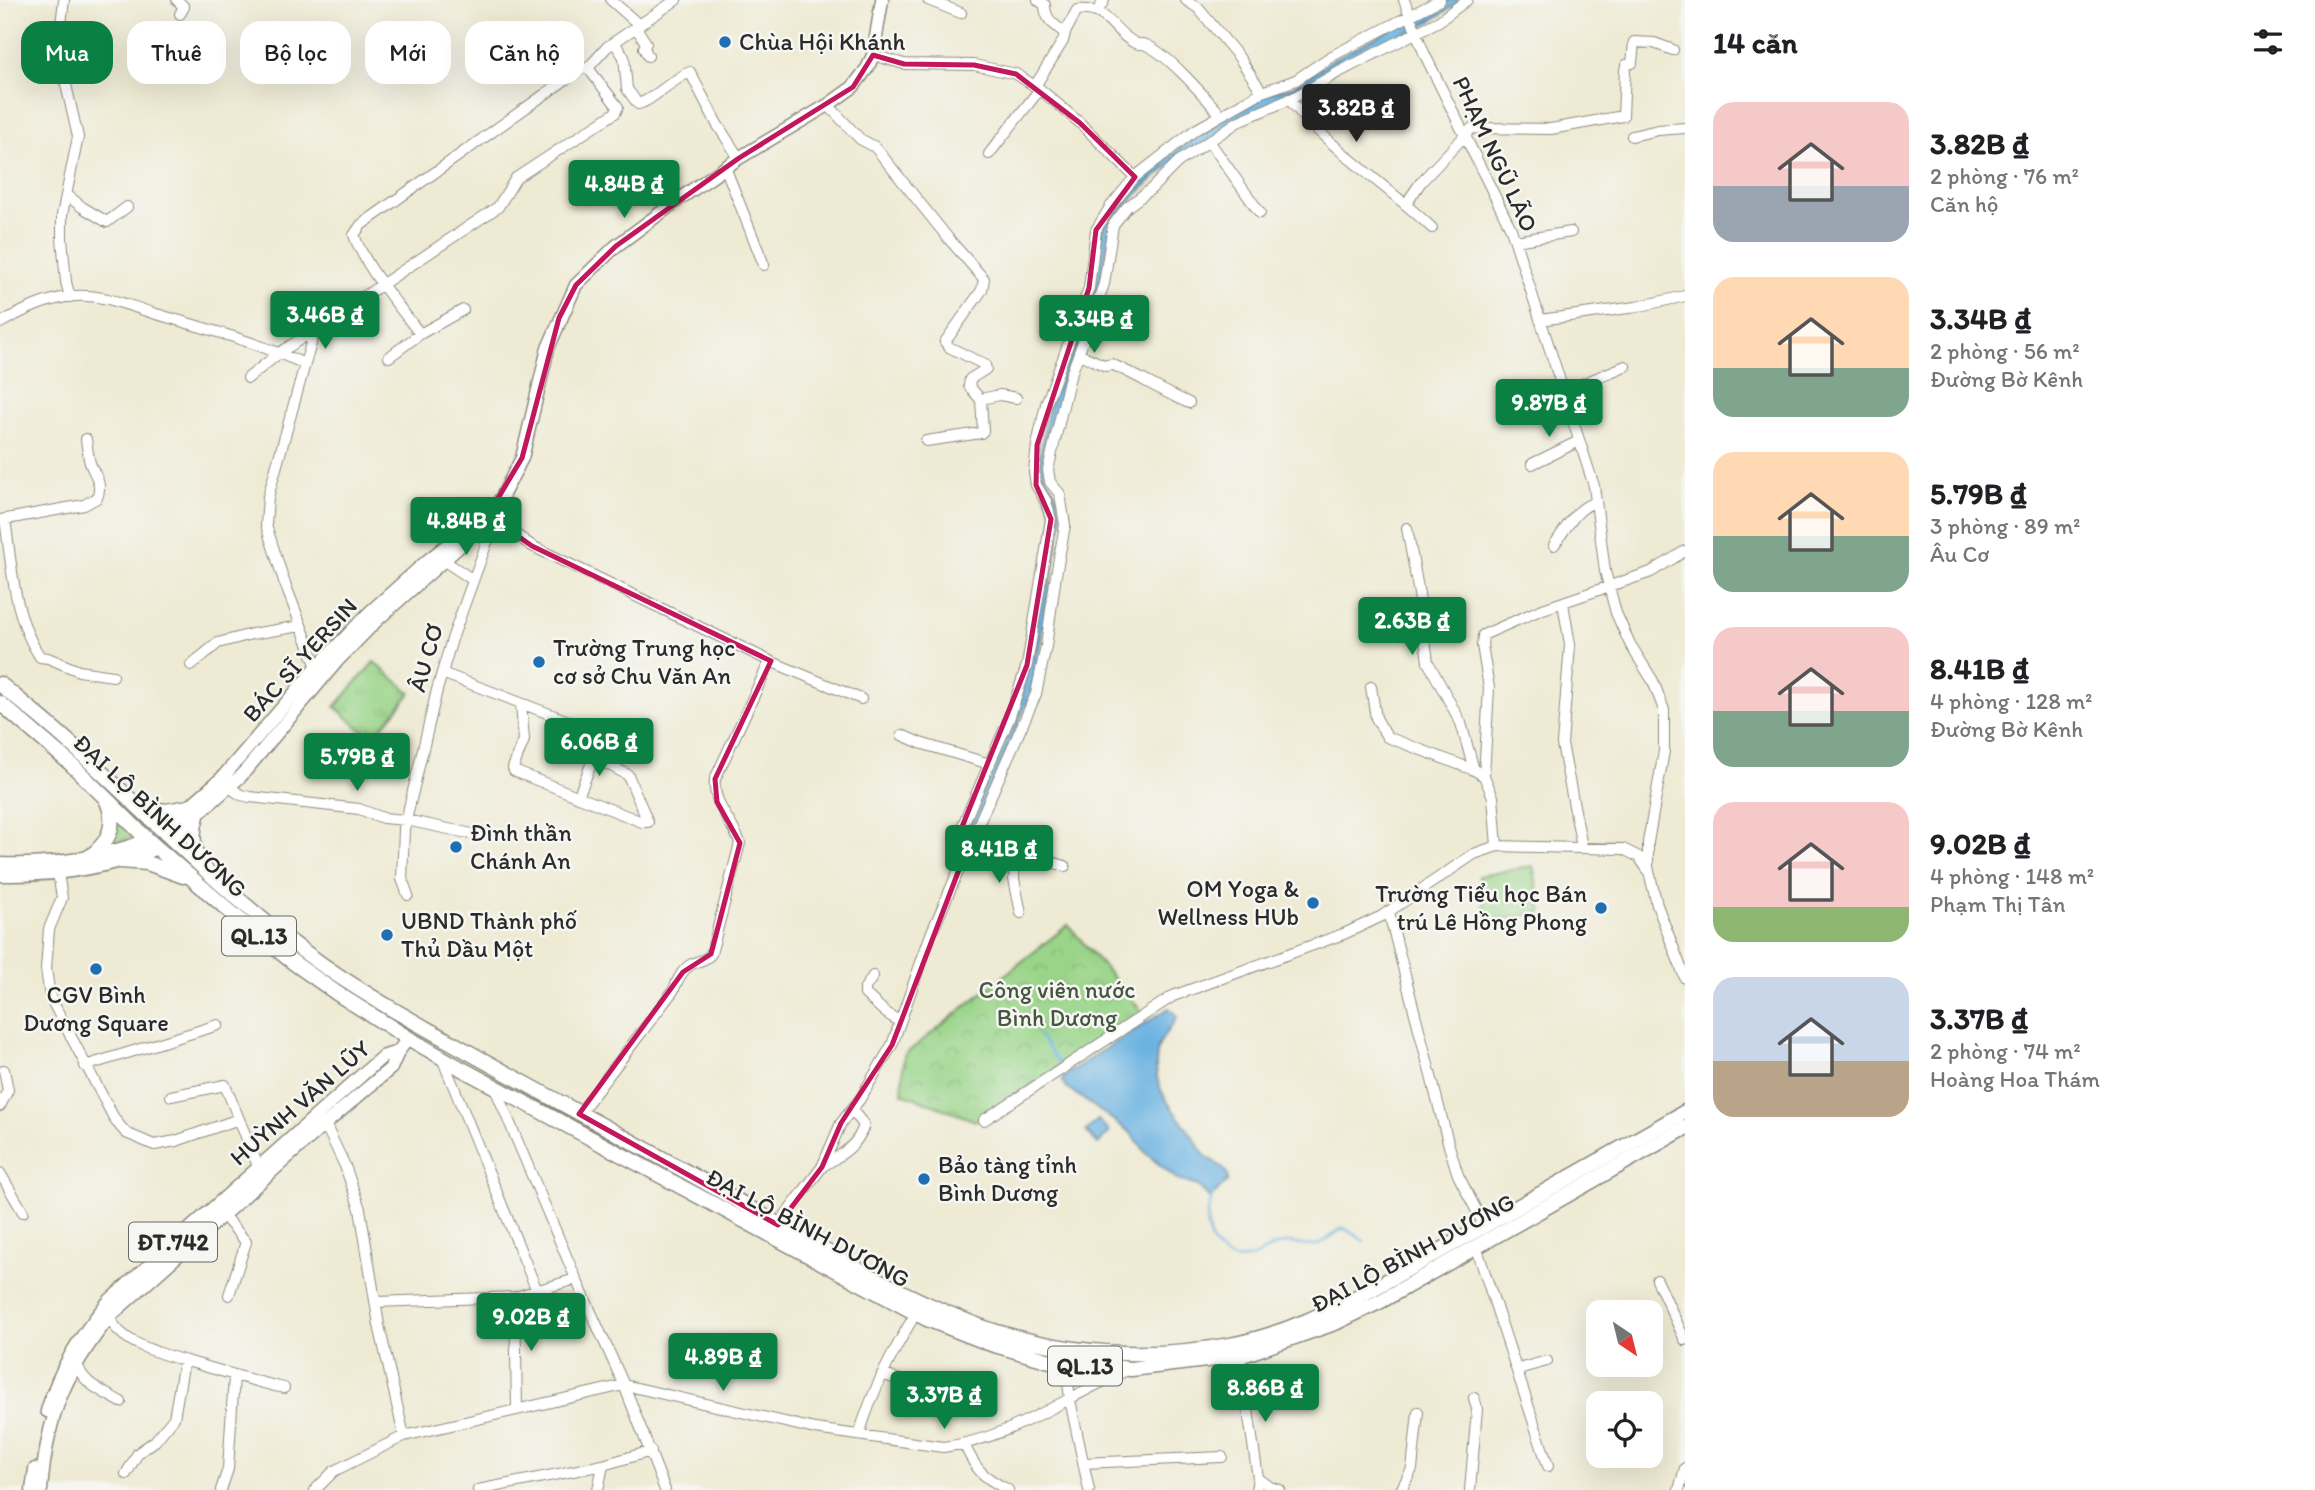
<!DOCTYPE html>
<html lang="vi">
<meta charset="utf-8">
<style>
body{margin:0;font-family:Itim,sans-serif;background:#f6f6f6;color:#202124;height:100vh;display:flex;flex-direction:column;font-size:26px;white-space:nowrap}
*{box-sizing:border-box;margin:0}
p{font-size:23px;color:#757577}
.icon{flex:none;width:38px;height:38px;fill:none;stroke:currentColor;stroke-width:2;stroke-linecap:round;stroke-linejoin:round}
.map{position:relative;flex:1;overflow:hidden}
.side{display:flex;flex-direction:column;background:#fff;width:630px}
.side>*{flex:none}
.top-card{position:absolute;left:21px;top:21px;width:665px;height:63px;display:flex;gap:14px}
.needle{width:46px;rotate:145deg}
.fabs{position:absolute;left:1586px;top:1300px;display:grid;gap:14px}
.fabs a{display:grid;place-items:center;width:77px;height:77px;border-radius:14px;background:#fff;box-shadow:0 7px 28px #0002;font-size:35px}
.price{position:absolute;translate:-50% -60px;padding:0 16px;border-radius:7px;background:#0b8043;color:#fff;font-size:23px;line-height:46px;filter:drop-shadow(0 2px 4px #0008)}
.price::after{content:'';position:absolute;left:50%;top:42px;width:21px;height:16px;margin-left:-10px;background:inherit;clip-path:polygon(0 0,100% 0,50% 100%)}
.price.active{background:#222;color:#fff}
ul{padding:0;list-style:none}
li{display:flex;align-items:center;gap:21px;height:175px;padding:0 28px}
li span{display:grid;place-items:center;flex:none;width:196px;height:140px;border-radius:21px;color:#555}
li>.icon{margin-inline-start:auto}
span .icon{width:84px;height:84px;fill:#fffc;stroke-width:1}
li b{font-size:30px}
h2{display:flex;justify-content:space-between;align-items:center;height:84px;padding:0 28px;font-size:30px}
.tag{padding:0 24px;border-radius:21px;background:#fff;box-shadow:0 7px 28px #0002;font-size:24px;line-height:63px}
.tag.active{background:#0b8043;color:#fff}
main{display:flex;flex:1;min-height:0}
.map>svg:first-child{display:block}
.grass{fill:url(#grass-tufts);stroke:#62805a;stroke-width:2}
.park{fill:url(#park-crowns);stroke:#62805a;stroke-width:2}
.pitch{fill:#99d488;stroke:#62805a;stroke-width:2}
.water{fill:#6ab2e1;stroke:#4a6e86;stroke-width:2}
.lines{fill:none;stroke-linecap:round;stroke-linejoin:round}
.stream{stroke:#6ab2e1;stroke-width:2.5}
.minor-casing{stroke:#8c8a7f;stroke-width:12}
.major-casing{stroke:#8c8a7f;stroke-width:15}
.highway-casing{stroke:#8c8a7f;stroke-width:17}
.minor{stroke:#fff;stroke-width:10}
.major{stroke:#fff;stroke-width:12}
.highway{stroke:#fff;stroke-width:14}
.marked{fill:none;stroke:#c2185b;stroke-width:5;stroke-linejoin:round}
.poi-dot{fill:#1f6fb2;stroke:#f6f6f2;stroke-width:2.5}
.labels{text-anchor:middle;stroke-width:5;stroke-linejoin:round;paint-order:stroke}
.shield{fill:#f6f6f2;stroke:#686867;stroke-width:2}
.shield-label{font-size:23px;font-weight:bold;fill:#2b2b2b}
.poi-label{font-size:24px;fill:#2b2b2b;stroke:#f6f6f2;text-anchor:start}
.street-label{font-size:24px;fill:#2b2b2b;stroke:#f6f6f2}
.park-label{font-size:24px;fill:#465542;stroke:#f6f6f2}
</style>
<main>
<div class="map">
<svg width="1685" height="1490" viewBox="0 0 1685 1490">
<defs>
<pattern id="grass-tufts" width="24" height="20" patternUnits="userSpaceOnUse" patternTransform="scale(1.75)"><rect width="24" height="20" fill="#99d488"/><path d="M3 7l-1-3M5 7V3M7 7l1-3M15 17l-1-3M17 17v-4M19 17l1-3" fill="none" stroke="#84b676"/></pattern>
<pattern id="park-crowns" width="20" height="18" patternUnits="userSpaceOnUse" patternTransform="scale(1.75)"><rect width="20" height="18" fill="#99d488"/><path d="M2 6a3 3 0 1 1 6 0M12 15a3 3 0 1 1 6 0" fill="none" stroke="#84b676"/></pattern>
</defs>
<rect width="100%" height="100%" fill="#f6f6f2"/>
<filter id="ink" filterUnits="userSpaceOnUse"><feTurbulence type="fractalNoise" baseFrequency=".0143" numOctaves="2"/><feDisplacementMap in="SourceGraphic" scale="14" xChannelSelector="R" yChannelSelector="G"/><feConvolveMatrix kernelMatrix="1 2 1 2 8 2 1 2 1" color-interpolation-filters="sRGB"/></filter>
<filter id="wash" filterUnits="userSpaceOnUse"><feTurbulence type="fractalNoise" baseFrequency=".00686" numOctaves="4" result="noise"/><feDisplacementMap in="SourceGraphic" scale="28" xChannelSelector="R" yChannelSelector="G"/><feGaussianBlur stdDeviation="1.57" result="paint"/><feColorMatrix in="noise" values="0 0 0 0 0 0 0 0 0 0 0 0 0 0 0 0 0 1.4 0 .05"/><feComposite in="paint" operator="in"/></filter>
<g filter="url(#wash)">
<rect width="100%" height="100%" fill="#eeead3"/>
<path class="grass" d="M374 662 411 693 372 739 335 707Z
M119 819 137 835 113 844Z"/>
<path class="park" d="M1068 925 1144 1014 975 1121 902 1093 904 1055Z"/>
<path class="pitch" d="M1533 866 1542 912 1487 922 1479 876Z"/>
<path class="water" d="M1445 0H1462L1433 20 1330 71 1303 88 1184 154 1149 182 1114 218 1097 294 1068 371 1046 455 1044 474 1056 494 1062 519 1034 679 1027 703 970 838 964 837 1020 700 1054 518 1039 478V462L1045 426 1051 400 1092 288 1102 226 1116 204 1149 170 1220 120 1270 92 1292 87 1332 60Z
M1169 1008 1177 1017C1172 1028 1161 1036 1158 1048 1149 1088 1171 1106 1192 1135 1197 1142 1200 1152 1207 1157 1216 1164 1228 1168 1228 1180L1214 1195 1209 1197 1198 1186 1178 1180 1147 1154 1130 1132 1066 1087 1062 1080 1068 1073Z
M1098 1120 1110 1132 1098 1144 1086 1131Z"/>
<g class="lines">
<path class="stream" d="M1039 1035 1068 1076
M1213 1193C1211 1201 1208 1211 1207 1219 1206 1245 1226 1265 1251 1258 1262 1255 1269 1247 1280 1244 1293 1240 1305 1249 1317 1245 1327 1242 1334 1232 1344 1228L1364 1241"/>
</g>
</g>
<g filter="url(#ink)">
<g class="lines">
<defs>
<path id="minor" d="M64 0 61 24 64 76 78 137 62 215V238L66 282 70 297
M177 0 184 7 180 14
M611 0 638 24
M928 0 961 13
M1186 0 1198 8 1238 56 1262 92
M1404 0 1424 53 1511 229 1594 486 1605 571 1616 613 1630 644 1653 681 1664 710V751L1648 842V867L1657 905 1685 978
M1098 11 1104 0
M635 26 646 43 644 48 648 56
M1065 33 1077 10C1110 7 1111 31 1135 43 1143 46 1138 42 1146 45 1168 54 1204 96 1221 115
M614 42 624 57 627 89 638 104C652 101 672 79 690 72L717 124 739 158
M873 55 904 64 974 65 1016 74 1041 90 1080 123 1135 177
M588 68 607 47 676 0
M1035 86 1063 41 1065 33C1055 25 1045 20 1045 5L1038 0
M1289 99C1330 150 1386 184 1432 228
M828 105 860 139 875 147 948 238 984 279 982 290 945 342 949 347 985 365 986 369 970 379 969 386 981 400 983 431 981 433 926 441
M1632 136 1658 130 1685 128
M1209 141 1260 213
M989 154 1040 89
M725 167 764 265
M67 195 82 207 107 222 127 207
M1406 204 1421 182 1472 128 1551 129 1623 116 1625 70 1626 65 1632 63 1634 42 1654 43 1673 50
M1515 241 1571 232
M1540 320 1636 307 1685 296
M0 323C24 310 48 298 75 296 104 294 126 305 153 313 205 328 256 342 305 364L268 497 266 525 284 581 317 667
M420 334C398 304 366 269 354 235L361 225 579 70 588 68
M1079 354 1106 366 1111 364C1139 376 1161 391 1189 403
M389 357 420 334 463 310
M305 364 315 330
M248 378 278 354 498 207 516 178 615 113 618 107 588 68
M1563 392 1625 366
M981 399 1000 395 1016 398
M1532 464 1579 441
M488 515 532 546 770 661 861 699
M5 519C12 566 13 616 40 657L48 658 79 671 113 676
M1 520 84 505 97 498C103 484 95 476 90 463 88 456 87 447 86 439
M1407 528 1419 594 1428 662 1461 723 1474 770
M1554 545C1566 529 1576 507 1596 502
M443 560 473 580
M1563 603 1570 645 1562 744 1582 847
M191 665 218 643 252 634 301 626
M442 673 589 729C599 736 593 747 594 757L628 775 648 822H642L514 771 513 768 524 740 521 704
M1371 687 1376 718 1387 737 1474 770 1484 776 1493 797 1497 846 1623 849 1639 857 1648 870
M902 735 920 743 990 764
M1484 776 1489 688 1482 645 1483 635 1540 610 1651 572 1685 551
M229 787 241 795 250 797 359 809 383 818 406 820 472 834
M578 797 594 757
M973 840 1065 866
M1015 852 1014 879 1021 913
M960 866 1036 694 1046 646 1056 575 1065 525 1060 494 1050 482 1048 470 1069 380 1104 284 1113 225 1127 207 1151 189 1178 162 1239 121 1293 98 1339 72 1439 21 1467 0
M58 873 62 898 49 929 46 969 50 997 115 1120 126 1133 154 1145 176 1141 239 1119
M408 895 402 879 404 829 437 690 452 639 495 520
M1389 913 1449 1146 1458 1175 1485 1227
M873 976 865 988V994L885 1012 900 1022
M442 1058 537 1291
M85 1066 218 1025
M494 1086 576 1279 624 1385 665 1490
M171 1096 225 1085 258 1166
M0 1106 8 1090 4 1070
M579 1114 673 991C677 982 681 971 690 965 698 960 704 962 711 954L740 843C732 820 712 805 715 779L770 661
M984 1120 1173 996 1346 933 1382 916 1474 854 1497 846
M325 1124 345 1166 360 1209 379 1325 404 1436
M823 1166C841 1155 858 1146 864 1125L852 1110
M0 1173 23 1212
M223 1215 246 1242 229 1295
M778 1225 822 1167 841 1123 860 1099 892 1045 931 934 960 867 957 850 962 827 1009 719 1027 665 1051 519 1046 501 1036 485 1034 472 1037 445 1046 404 1089 288 1096 230 1110 207 1135 177 1195 130 1262 92 1296 80 1330 57 1440 0
M1476 1246 1548 1466
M1657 1280 1685 1340
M515 1297 517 1409
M376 1302 515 1297 576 1279
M110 1316C118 1347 178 1358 204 1366 231 1374 257 1382 284 1388
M1240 1356 1258 1478 1256 1490
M77 1362C80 1383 104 1392 121 1402
M1066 1364 1070 1400 1089 1490
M1518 1369 1547 1361
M882 1374 917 1386 961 1394
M859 1435C872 1391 892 1353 916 1313
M964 1444C977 1472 982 1476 1008 1490
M1083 1463 1222 1457
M126 1474 138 1453 155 1441 174 1418 184 1361
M1258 1478 1270 1487 1280 1490
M221 1490 228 1469 234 1376
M315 1490 334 1471 404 1436 624 1385 815 1429 943 1447C1012 1439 1066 1396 1128 1370
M478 1490 603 1465
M598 1490 603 1465 651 1451
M1401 1490 1412 1469 1418 1412
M1470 1490 1477 1409 1474 1398
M1679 1490 1685 1468"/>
<path id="major" d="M162 830 222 778 317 667 370 612 427 561 460 535 476 526 499 502 522 458 548 348 576 285 616 246 682 197 739 158 828 105 853 87 868 67 873 55 882 0
M171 838 241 776 338 660 377 620 461 545
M0 864C53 866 99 858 148 840
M0 875C54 876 107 869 157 848
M47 1411C60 1367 80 1336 109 1301L382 1057 398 1052
M32 1490 35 1469
M41 1490C47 1416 64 1374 110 1316L325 1124 391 1068 398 1052 408 1038"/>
<path id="highway" d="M0 684C29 708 58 731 85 757 158 824 226 895 306 953 353 988 405 1017 456 1045 528 1086 601 1124 674 1165 751 1207 825 1254 904 1293 935 1308 967 1323 1000 1333 1075 1355 1153 1359 1230 1345 1283 1335 1331 1311 1378 1286L1685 1112
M0 703 71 764 148 840 234 915 294 963 338 994 408 1038 462 1069 927 1319 991 1344 1054 1362 1131 1369 1240 1356 1335 1323 1381 1301 1685 1128
M139 807 166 811 189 807
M197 816C191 834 193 848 201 865
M88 858C109 843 118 824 106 799
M120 861 147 863 183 876"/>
</defs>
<use href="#minor" class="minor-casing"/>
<use href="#major" class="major-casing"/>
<use href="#highway" class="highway-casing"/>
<use href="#minor" class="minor"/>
<use href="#major" class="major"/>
<use href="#highway" class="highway"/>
</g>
</g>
<path class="marked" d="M873 55 904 64 974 65 1016 74 1080 123 1135 177 1096 230 1089 288 1037 445 1036 485 1051 519 1027 665 962 827 960 867 892 1045 841 1123 822 1167 778 1225 579 1114 683 972 711 954 740 843 717 802 715 779 771 661 532 546 488 515 522 458 559 318 576 285 616 246 739 158 853 87Z"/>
<g class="poi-dot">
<circle cx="725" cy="42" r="7"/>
<circle cx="539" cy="662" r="7"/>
<circle cx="456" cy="847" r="7"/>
<circle cx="1313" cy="903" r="7"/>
<circle cx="1601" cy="908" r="7"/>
<circle cx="387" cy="935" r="7"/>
<circle cx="96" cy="969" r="7"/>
<circle cx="924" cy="1179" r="7"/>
</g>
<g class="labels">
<g class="shield">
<rect x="222" y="916.5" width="74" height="39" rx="5"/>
<rect x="129" y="1222.5" width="88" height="39" rx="5"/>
<rect x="1048" y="1346.5" width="74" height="39" rx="5"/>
</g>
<g class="shield-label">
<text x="259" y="944">QL.13</text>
<text x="173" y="1250">ĐT.742</text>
<text x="1085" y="1374">QL.13</text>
</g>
<g class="poi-label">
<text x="739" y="50">Chùa Hội Khánh</text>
<text x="553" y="656">Trường Trung học<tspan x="553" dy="28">cơ sở Chu Văn An</tspan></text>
<text x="470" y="841">Đình thần<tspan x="470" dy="28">Chánh An</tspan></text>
<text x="1299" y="897" text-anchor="end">OM Yoga &amp;<tspan x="1299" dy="28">Wellness HUb</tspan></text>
<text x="1587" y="902" text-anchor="end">Trường Tiểu học Bán<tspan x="1587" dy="28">trú Lê Hồng Phong</tspan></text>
<text x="401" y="929">UBND Thành phố<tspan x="401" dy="28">Thủ Dầu Một</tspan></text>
<text x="96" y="1003" text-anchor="middle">CGV Bình<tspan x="96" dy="28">Dương Square</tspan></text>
<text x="938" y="1173">Bảo tàng tỉnh<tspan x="938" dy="28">Bình Dương</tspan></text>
</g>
<g class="street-label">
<text transform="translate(1495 154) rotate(65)" y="8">PHẠM NGŨ LÃO</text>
<text transform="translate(426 658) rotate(-74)" y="8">ÂU CƠ</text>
<text transform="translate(300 660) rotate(-48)" y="8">BÁC SĨ YERSIN</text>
<text transform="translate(160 816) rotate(43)" y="8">ĐẠI LỘ BÌNH DƯƠNG</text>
<text transform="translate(300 1103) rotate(-41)" y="8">HUỲNH VĂN LŨY</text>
<text transform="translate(808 1228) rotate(28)" y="8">ĐẠI LỘ BÌNH DƯƠNG</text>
<text transform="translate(1413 1253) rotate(-28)" y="8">ĐẠI LỘ BÌNH DƯƠNG</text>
</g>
<g class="park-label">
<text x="1057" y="998">Công viên nước<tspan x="1057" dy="28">Bình Dương</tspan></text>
</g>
</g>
</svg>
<div class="fabs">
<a><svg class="needle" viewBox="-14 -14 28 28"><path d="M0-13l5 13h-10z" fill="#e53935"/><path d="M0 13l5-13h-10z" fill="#757577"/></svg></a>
<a><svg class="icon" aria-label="locate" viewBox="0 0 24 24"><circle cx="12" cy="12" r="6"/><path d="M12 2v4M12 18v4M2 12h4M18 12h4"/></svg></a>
</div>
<b class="price active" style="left:1356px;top:144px">3.82B ₫</b>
<b class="price" style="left:624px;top:220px">4.84B ₫</b>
<b class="price" style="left:325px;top:351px">3.46B ₫</b>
<b class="price" style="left:1094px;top:355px">3.34B ₫</b>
<b class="price" style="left:1549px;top:439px">9.87B ₫</b>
<b class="price" style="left:466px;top:557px">4.84B ₫</b>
<b class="price" style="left:1412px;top:657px">2.63B ₫</b>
<b class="price" style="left:599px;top:778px">6.06B ₫</b>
<b class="price" style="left:357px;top:793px">5.79B ₫</b>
<b class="price" style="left:999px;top:885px">8.41B ₫</b>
<b class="price" style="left:531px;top:1353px">9.02B ₫</b>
<b class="price" style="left:723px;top:1393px">4.89B ₫</b>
<b class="price" style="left:1265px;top:1424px">8.86B ₫</b>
<b class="price" style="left:944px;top:1431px">3.37B ₫</b>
<div class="top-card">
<a class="tag active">Mua</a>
<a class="tag">Thuê</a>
<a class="tag">Bộ lọc</a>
<a class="tag">Mới</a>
<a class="tag">Căn hộ</a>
</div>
</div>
<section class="side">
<h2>14 căn<svg class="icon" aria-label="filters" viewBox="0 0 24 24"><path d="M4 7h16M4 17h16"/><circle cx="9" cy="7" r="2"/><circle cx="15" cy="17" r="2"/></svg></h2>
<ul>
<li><span style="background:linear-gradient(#f6c9c9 60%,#9aa5b1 0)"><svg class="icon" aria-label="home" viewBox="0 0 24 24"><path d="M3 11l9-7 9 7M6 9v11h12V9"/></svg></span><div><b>3.82B ₫</b><p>2 phòng · 76 m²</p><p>Căn hộ</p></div></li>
<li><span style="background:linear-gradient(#ffd9b3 65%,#7fa58c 0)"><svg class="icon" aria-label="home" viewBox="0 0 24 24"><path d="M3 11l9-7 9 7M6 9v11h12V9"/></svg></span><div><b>3.34B ₫</b><p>2 phòng · 56 m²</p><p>Đường Bờ Kênh</p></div></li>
<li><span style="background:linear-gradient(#ffd9b3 60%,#7fa58c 0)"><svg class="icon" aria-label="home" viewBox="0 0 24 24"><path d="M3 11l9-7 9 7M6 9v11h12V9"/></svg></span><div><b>5.79B ₫</b><p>3 phòng · 89 m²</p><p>Âu Cơ</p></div></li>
<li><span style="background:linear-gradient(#f6c9c9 60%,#7fa58c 0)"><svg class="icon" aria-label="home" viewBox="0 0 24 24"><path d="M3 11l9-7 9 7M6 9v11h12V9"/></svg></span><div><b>8.41B ₫</b><p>4 phòng · 128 m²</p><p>Đường Bờ Kênh</p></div></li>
<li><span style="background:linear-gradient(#f6c9c9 75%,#8fb573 0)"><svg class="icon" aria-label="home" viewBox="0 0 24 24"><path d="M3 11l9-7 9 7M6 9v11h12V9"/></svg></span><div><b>9.02B ₫</b><p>4 phòng · 148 m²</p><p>Phạm Thị Tân</p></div></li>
<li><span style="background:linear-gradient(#c9d6e8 60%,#b9a48a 0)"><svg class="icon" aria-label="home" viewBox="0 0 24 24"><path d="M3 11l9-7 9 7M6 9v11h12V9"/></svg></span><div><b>3.37B ₫</b><p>2 phòng · 74 m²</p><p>Hoàng Hoa Thám</p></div></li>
</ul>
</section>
</main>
